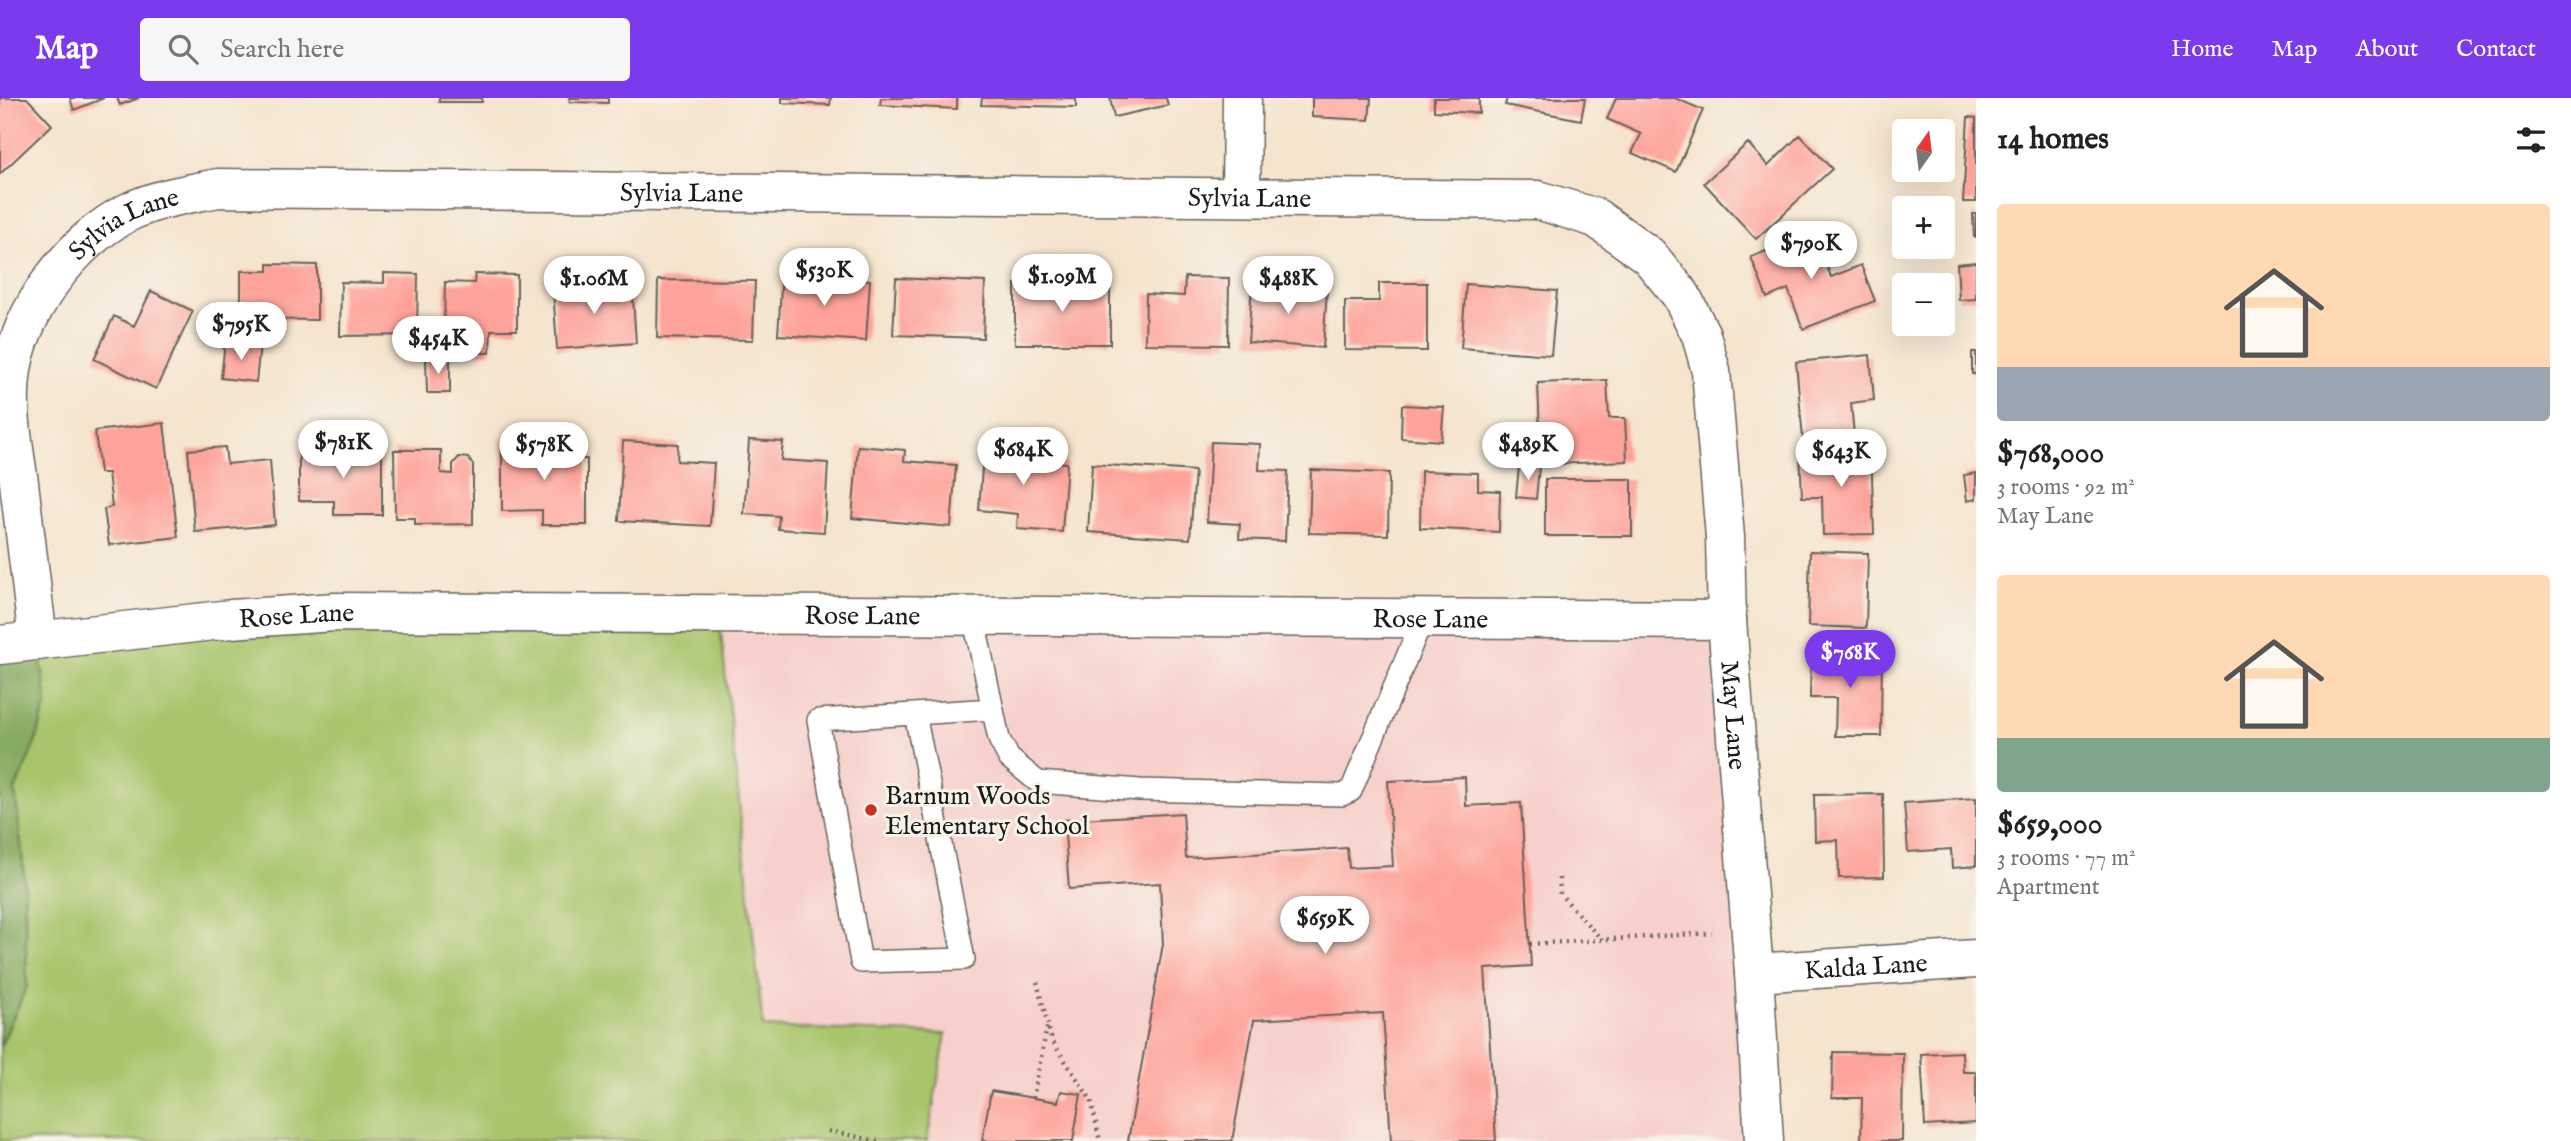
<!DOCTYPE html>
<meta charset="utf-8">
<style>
body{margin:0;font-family:"IM FELL English",serif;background:#f6f6f6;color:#222;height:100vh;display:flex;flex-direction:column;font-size:26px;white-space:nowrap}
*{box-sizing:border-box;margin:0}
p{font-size:23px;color:#767676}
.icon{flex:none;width:38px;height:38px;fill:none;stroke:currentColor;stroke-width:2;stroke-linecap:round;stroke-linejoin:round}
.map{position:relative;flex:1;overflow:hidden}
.drawer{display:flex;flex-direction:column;background:#fff;width:595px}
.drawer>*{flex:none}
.needle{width:46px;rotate:14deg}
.tools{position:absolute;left:1892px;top:21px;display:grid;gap:14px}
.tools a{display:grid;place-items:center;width:63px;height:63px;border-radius:7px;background:#fff;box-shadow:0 7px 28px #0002;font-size:35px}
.price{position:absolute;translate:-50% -60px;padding:0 16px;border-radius:24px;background:#fff;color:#222;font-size:23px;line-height:46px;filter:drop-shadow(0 2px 4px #0008)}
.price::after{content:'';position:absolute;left:50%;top:42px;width:21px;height:16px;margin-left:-10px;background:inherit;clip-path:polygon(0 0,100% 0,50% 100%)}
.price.on{background:#7c3aed;color:#fff}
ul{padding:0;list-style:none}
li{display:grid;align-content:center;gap:14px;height:371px;padding:0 21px}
li span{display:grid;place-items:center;height:217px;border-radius:7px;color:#555}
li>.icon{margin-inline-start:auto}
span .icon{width:126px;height:126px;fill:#fffc;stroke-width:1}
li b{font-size:30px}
h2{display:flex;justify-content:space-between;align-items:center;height:84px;padding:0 21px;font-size:30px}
header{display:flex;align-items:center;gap:42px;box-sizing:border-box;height:98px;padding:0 35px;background:#7c3aed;color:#fff}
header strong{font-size:33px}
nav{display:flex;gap:38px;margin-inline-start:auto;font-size:24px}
.search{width:490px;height:63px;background:#f6f6f6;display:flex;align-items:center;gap:18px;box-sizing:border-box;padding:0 24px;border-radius:7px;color:#767676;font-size:26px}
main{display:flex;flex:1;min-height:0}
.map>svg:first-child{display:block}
.built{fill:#f7d0cb}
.green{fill:#a8c56c;stroke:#627044;stroke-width:2}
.forest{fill:#86aa60;stroke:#51633e;stroke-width:2}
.building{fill:#fea39a}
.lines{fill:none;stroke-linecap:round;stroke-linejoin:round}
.lane-casing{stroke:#68625a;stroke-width:24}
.street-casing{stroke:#68625a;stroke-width:41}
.path{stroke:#68625a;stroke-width:4.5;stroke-dasharray:2 5;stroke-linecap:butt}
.lane{stroke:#fff;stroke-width:21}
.street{stroke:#fff;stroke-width:38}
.poi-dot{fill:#c8321e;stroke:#f7f3e8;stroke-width:2.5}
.labels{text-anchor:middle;stroke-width:6;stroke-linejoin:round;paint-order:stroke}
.street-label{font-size:26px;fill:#1c1c1c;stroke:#f7f3e8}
.poi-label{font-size:26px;fill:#1c1c1c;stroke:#f7f3e8;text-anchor:start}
</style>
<header>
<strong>Map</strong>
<div class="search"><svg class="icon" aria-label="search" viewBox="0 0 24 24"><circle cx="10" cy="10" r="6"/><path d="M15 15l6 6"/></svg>Search here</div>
<nav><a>Home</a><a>Map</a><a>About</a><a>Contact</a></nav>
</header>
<main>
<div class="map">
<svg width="1976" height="1043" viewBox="0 0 1976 1043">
<rect width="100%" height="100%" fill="#f7f3e8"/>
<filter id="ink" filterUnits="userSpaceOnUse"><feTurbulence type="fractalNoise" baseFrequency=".0143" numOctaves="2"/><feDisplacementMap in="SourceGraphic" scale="14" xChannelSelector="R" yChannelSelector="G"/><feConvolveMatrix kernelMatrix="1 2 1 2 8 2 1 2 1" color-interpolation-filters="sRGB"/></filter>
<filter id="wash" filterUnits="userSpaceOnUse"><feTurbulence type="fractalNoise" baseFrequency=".00686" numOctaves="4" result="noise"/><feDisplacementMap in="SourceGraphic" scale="28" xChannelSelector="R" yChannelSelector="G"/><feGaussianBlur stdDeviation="1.57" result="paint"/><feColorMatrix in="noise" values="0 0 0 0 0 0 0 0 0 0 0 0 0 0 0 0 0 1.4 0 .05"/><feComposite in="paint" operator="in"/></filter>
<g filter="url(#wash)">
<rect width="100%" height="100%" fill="#f5e4ce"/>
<path class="built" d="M1727 522 1765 1043H0V548L38 543Z"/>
<path class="green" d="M719 516 763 929 946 936 927 1043H0V949L27 888 24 774 15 692 36 643 47 604 38 543Z"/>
<path class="forest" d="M38 543 47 604 36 643 15 692 24 774 27 888 0 949V548Z"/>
<g id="blocks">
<path class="building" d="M0 0H27L52 27 0 76Z
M70 0H104L74 12Z
M117 0H139L120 7Z
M439 0H482V4H439Z
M569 0H608V5L570 4Z
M782 0H831L830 7 782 5Z
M881 0H957V11L880 7Z
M982 0H1076V9L981 7Z
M1110 0H1166L1168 7 1114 19Z
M1312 0H1371L1369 22 1312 19Z
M1434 0H1479V15L1434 13Z
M1507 0H1585L1581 22 1505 7Z
M1616 0H1675L1703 12 1676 74 1632 55 1641 36 1607 21Z
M1968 19 1976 20V104H1963Z
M1800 37 1832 71 1756 141 1704 85 1748 45 1768 68Z
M1973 116H1976V139H1974Z
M1814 134 1831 179 1861 167 1875 203 1803 231 1788 191 1767 200 1751 159Z
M1976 164V201L1959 202 1957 166Z
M268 166 317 167V222L241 221V173H268Z
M384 175 418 176 417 237 340 238 341 184 384 185Z
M475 176 517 177V232H491L490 255H459V230H444L445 184 474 185Z
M782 176 870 182 866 243 778 237Z
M1185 179 1229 180 1228 247 1145 246 1146 196 1184 198Z
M896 180 985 184 983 240 893 237Z
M658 182 755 183 753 242 657 240Z
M632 185 636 245 557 251 553 190Z
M1379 185H1427V253L1345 252V203H1379Z
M1015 186H1110V246H1015Z
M1466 186 1557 193 1551 257 1461 250Z
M1252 187 1327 192 1323 250 1248 244Z
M151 193 193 213 156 291 94 261 114 218 134 228Z
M225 244 260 247 256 284 221 280Z
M1972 254H1976V276H1972Z
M1870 257 1874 302 1851 305 1854 337 1803 341 1796 264Z
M426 261H450V295H427Z
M1607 282 1609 320H1625L1627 363 1554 366 1553 335 1540 336 1538 285Z
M1402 307 1444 309 1441 343 1401 340Z
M164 325 178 439 109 447 104 411 112 409 108 375H100L95 333Z
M502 342H559L558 361H587V427H542V412L502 413Z
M749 342 783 344 781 362 828 365 824 434 778 431 779 418 744 416Z
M984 342 1021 345 1020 361 1067 365 1062 434 1017 431 1018 416 979 412Z
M623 343 678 346 677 363 714 365 710 428 619 423Z
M1211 344 1260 346 1259 372 1288 373 1285 443 1239 441 1240 426 1207 424Z
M858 348 905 352 904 363 956 367 951 429 852 420Z
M225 349 227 366 270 362 275 427 195 434 188 352Z
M1871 351 1874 436 1823 437 1822 399H1802L1800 353Z
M394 352H441V375L453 376V366L459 359 468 360 473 367V426L415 427V420H395Z
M299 353H382V417H334V403H299Z
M1092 366 1195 373 1190 441 1088 434Z
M1519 368 1539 369 1536 401 1516 399Z
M1311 372 1389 375 1388 437 1309 435Z
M1421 373 1478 375V392L1500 393 1499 434 1420 430Z
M1976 375V401L1967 403 1964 377Z
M1545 381H1632V438H1545Z
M1810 453 1868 455 1866 530 1808 528Z
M1811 555H1882L1881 638H1835L1836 600H1810Z
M1465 679 1466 708 1521 705 1531 868 1485 871 1496 1043H1391L1383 915 1254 922 1232 1043H1128L1163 846 1160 785 1069 791 1064 722 1183 715 1186 760 1347 750 1349 770 1393 768 1388 683Z
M1883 696 1884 779 1839 780 1838 742 1815 743 1814 697Z
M1976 700V768L1952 770 1951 751 1908 754 1904 705Z
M1833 954 1903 955 1902 1043H1861L1862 1000H1832Z
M1962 954 1963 974H1976V1025L1925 1028 1921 956Z
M991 993 1058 1004 1061 993 1081 996 1073 1043H982Z"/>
</g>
</g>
<g filter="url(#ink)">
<use href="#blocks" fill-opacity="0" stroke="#68625a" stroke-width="2"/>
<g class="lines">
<defs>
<path id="lane" d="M973 517 999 641 1009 660 1038 684 1140 692 1342 697 1351 693 1423 520
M915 616 964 861 861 864 818 622 993 611"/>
<g id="street">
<path d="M1241 98 1242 0"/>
<path id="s1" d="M38 543C32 490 25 437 19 385 14 350 7 314 11 279 17 216 73 140 131 113 159 100 188 96 218 90L1538 102 1596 120 1649 158 1681 197 1701 237 1711 273 1725 439 1727 522 1754 875 1764 1043"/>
<path id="s2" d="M0 547 231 521 335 514 1727 522"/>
<path id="s3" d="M1754 875 1976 861"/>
</g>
</defs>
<use href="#lane" class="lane-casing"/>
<use href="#street" class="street-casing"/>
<path class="path" d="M1559 780 1560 796 1602 842
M1530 846 1712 835
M1037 884 1052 943 1091 1002 1100 1043
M1033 1000 1047 929
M828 1033 878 1043"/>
<use href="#lane" class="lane"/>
<use href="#street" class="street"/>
</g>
</g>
<circle class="poi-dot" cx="871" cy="712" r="7"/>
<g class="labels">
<g class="street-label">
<text dy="9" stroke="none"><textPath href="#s1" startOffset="1032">Sylvia Lane</textPath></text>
<text dy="9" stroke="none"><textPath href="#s1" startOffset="1600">Sylvia Lane</textPath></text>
<text dy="9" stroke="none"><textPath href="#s1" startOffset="466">Sylvia Lane</textPath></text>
<text dy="9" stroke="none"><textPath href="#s2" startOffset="864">Rose Lane</textPath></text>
<text dy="9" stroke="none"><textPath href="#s2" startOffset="298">Rose Lane</textPath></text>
<text dy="9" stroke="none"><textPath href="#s2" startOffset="1432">Rose Lane</textPath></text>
<text dy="9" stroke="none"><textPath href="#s1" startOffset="2492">May Lane</textPath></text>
<text dy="9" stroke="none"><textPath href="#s3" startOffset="112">Kalda Lane</textPath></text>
</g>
<g class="poi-label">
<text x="885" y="706">Barnum Woods<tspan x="885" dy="30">Elementary School</tspan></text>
</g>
</g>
</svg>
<div class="tools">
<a><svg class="needle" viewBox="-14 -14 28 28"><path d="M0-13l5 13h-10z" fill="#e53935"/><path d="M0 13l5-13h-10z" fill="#767676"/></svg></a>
<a>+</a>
<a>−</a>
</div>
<b class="price" style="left:1811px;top:183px">$790K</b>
<b class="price" style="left:824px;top:210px">$530K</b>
<b class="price" style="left:1062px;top:216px">$1.09M</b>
<b class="price" style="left:594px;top:218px">$1.06M</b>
<b class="price" style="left:1288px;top:218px">$488K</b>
<b class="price" style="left:241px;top:264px">$795K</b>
<b class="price" style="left:438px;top:278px">$454K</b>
<b class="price" style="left:343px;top:382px">$781K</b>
<b class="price" style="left:544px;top:384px">$578K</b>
<b class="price" style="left:1528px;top:384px">$489K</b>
<b class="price" style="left:1023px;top:389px">$684K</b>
<b class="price" style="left:1841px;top:391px">$643K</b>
<b class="price on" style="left:1850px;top:592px">$768K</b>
<b class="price" style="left:1325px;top:858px">$659K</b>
</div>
<section class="drawer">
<h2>14 homes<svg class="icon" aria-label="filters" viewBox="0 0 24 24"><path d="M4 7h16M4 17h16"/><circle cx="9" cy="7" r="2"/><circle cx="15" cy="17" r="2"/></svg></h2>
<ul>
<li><span style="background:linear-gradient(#ffd9b3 75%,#9aa5b1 0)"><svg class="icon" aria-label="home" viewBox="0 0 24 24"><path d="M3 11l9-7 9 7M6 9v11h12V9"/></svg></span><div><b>$768,000</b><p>3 rooms · 92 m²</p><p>May Lane</p></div></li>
<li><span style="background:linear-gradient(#ffd9b3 75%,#7fa58c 0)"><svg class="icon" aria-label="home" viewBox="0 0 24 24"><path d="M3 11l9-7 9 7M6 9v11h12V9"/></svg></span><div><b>$659,000</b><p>3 rooms · 77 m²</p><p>Apartment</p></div></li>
</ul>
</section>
</main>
